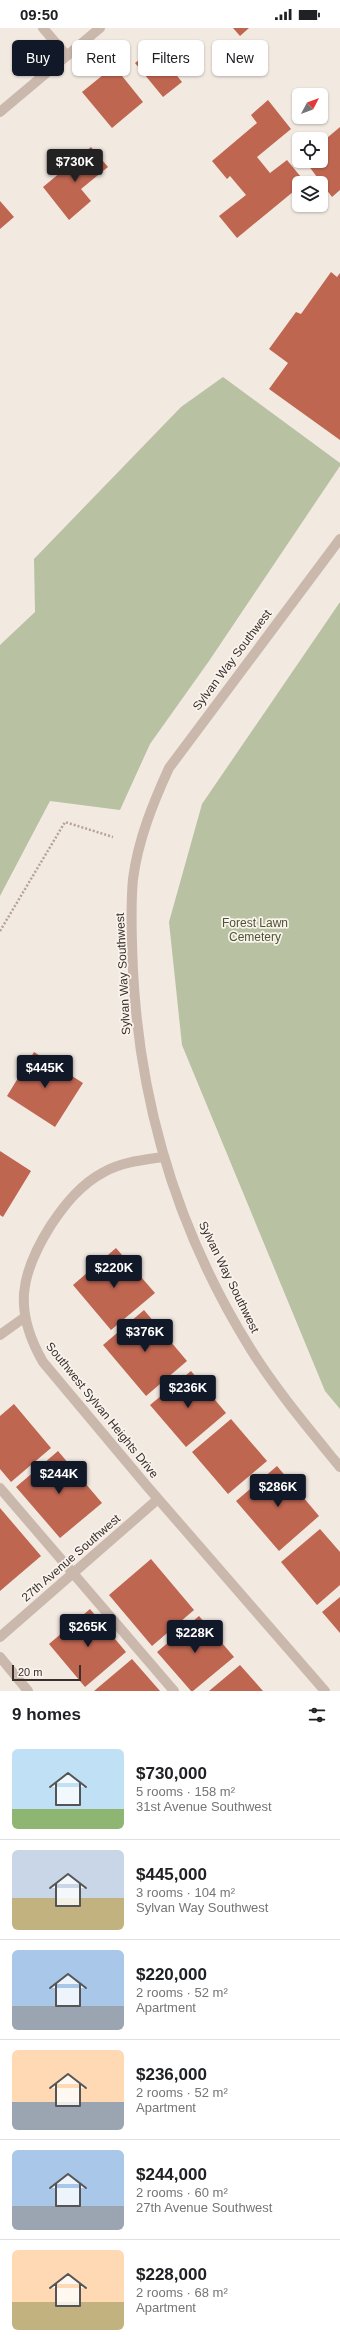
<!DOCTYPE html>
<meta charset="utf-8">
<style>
body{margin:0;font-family:Helvetica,sans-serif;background:#f2f2f2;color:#202124;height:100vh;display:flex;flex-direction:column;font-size:15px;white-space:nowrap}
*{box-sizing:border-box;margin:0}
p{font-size:13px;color:#757577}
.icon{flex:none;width:22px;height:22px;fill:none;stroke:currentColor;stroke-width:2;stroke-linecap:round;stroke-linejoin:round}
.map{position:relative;height:1663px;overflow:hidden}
.drawer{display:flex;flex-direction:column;background:#fff;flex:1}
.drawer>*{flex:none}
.hud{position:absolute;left:12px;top:12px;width:316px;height:36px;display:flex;gap:8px}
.needle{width:26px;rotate:49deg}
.fabs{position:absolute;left:292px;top:60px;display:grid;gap:8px}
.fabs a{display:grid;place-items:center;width:36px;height:36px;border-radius:6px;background:#fff;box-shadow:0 1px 3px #0004;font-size:20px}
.scale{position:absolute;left:12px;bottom:10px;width:69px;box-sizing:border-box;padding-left:4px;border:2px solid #392f2b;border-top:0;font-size:11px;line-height:14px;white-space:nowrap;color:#392f2b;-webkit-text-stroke:3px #faf3ed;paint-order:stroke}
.price{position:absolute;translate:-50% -34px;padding:0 9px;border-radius:4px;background:#111827;color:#fff;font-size:13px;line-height:26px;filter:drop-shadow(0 1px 2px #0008)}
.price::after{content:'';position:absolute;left:50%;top:24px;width:12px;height:9px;margin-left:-6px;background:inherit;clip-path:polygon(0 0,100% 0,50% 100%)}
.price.active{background:#222;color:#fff}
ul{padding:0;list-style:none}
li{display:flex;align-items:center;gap:12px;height:100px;padding:0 12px}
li+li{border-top:1px solid #e0e0e0}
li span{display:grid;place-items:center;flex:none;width:112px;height:80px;border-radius:6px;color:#555}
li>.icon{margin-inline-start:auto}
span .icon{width:48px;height:48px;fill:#fffc;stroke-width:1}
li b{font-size:17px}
h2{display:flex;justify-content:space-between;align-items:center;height:48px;padding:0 12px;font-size:17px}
.pill{padding:0 14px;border-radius:6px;background:#fff;box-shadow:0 1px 3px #0004;font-size:14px;line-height:36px}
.pill.active{background:#111827;color:#fff}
.status{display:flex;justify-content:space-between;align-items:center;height:28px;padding:0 20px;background:#fff;direction:ltr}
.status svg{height:11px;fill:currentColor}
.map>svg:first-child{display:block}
.green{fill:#b8c1a1}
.building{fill:#bf6651}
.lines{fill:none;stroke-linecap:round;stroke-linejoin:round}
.path{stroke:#b6a297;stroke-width:2.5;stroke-dasharray:2 2;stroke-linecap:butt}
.minor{stroke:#cab8ad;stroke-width:10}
.labels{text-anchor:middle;stroke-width:3.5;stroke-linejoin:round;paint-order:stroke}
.street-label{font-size:12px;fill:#392f2b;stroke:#faf3ed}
.park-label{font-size:12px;fill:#4a5630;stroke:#faf3ed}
</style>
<div class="status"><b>09:50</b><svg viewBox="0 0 49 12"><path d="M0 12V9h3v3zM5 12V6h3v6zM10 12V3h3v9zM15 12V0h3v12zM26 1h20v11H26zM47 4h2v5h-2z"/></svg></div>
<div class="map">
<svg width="340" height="1663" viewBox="0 0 340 1663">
<rect width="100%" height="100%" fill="#f2e9e1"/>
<path class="green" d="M223 349 340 435V438L209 633 150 716 120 782 50 773 0 868V617L35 584 34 531 181 379Z
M340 574V1381L325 1363 182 1017 169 894 202 776Z"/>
<path class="building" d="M233 0H249L240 8Z
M152 22 156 28 159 25 182 54 163 69 135 35Z
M114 38 143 74 112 100 82 64Z
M268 72 291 101 257 129 270 145 287 132 305 154 299 155V159L237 210 219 188 246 167 230 148 227 151 212 133 257 95 251 87Z
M340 99V162L332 169 305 133H321V115Z
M91 119 108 139 81 161 91 173 69 192 43 159Z
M0 173 14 189 0 201Z
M331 244 337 249 340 245V412L269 361 288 335 269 321 296 284 301 286Z
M34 1024 83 1055 55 1099 7 1068Z
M0 1123 31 1143 3 1189 0 1187Z
M116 1220 155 1265 111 1302 73 1257Z
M144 1282 187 1333 146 1368 103 1317Z
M191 1343 226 1385 186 1419 150 1377Z
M14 1376 51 1420 11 1454 0 1441V1388Z
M231 1391 267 1433 228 1466 192 1424Z
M58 1423 102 1475 60 1510 16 1459Z
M277 1438 319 1488 279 1523 236 1473Z
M0 1480 41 1528 0 1563Z
M320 1501 340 1524V1557L317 1577 281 1534Z
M151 1531 194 1582 152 1618 109 1567Z
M340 1569V1605L322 1584Z
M90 1581 126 1624 85 1659 49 1616Z
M199 1588 234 1629 193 1663H191L157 1624Z
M132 1631 160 1663H94Z
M240 1637 263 1663H209Z"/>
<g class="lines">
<path class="path" d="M0 903 65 794 113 809"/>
<path class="minor" d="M43 0 67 28
M0 84 100 0
M340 511 169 740C153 775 138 812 133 851 130 882 132 913 133 943 140 1079 178 1204 250 1320 276 1362 309 1401 340 1439
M163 1129C143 1132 122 1134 104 1144 81 1156 65 1176 51 1197 20 1246 13 1282 43 1334L146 1457 325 1663
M0 1307 25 1289
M0 1460 174 1663
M0 1609 158 1471
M0 1629 28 1663"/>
</g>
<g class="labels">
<g class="street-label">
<text transform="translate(232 632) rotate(-53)" y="4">Sylvan Way Southwest</text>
<text transform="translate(123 946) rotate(-93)" y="4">Sylvan Way Southwest</text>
<text transform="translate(229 1249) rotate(64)" y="4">Sylvan Way Southwest</text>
<text transform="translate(102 1382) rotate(51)" y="4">Southwest Sylvan Heights Drive</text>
<text transform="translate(71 1530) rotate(-41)" y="4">27th Avenue Southwest</text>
</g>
<g class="park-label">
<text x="255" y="899">Forest Lawn<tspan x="255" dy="14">Cemetery</tspan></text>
</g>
</g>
</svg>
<div class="fabs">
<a><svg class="needle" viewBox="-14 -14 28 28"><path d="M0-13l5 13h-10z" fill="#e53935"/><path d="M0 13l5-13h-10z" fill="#757577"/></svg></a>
<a><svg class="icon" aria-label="locate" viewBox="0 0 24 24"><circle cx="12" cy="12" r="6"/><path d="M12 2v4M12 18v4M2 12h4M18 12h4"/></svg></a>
<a><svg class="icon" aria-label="layers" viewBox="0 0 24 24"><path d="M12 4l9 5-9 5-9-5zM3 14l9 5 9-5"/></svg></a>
</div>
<div class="scale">20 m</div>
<b class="price active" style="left:75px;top:155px">$730K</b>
<b class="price" style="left:45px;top:1061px">$445K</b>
<b class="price" style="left:114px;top:1261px">$220K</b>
<b class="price" style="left:145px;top:1325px">$376K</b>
<b class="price" style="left:188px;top:1381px">$236K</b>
<b class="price" style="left:59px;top:1467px">$244K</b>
<b class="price" style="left:278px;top:1480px">$286K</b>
<b class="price" style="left:88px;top:1620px">$265K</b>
<b class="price" style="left:195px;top:1626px">$228K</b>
<div class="hud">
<a class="pill active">Buy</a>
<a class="pill">Rent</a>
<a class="pill">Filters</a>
<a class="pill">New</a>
</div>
</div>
<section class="drawer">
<h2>9 homes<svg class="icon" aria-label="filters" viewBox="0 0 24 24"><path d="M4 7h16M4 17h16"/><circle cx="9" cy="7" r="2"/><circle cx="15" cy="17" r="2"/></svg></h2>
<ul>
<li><span style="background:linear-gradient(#bfe0f5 75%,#8fb573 0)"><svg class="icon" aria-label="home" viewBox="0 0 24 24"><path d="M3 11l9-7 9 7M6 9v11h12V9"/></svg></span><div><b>$730,000</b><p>5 rooms · 158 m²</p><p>31st Avenue Southwest</p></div></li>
<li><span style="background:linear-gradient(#c9d6e8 60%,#c2b280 0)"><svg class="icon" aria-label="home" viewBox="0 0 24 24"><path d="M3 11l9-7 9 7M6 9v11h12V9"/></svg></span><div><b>$445,000</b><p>3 rooms · 104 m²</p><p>Sylvan Way Southwest</p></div></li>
<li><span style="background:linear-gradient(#a9c7e8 70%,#9aa5b1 0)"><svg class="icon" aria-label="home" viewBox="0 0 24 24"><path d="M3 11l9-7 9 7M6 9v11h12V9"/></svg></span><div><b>$220,000</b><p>2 rooms · 52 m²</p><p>Apartment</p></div></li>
<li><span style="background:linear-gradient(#ffd9b3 65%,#9aa5b1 0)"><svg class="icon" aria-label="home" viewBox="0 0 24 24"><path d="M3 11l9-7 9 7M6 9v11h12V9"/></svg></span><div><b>$236,000</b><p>2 rooms · 52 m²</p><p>Apartment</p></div></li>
<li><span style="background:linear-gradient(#a9c7e8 70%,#9aa5b1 0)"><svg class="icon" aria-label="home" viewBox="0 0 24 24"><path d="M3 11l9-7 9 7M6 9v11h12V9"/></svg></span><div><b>$244,000</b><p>2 rooms · 60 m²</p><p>27th Avenue Southwest</p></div></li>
<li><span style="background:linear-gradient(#ffd9b3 65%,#c2b280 0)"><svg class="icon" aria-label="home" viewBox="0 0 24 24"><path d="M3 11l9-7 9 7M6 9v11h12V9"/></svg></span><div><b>$228,000</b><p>2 rooms · 68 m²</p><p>Apartment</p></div></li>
</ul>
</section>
